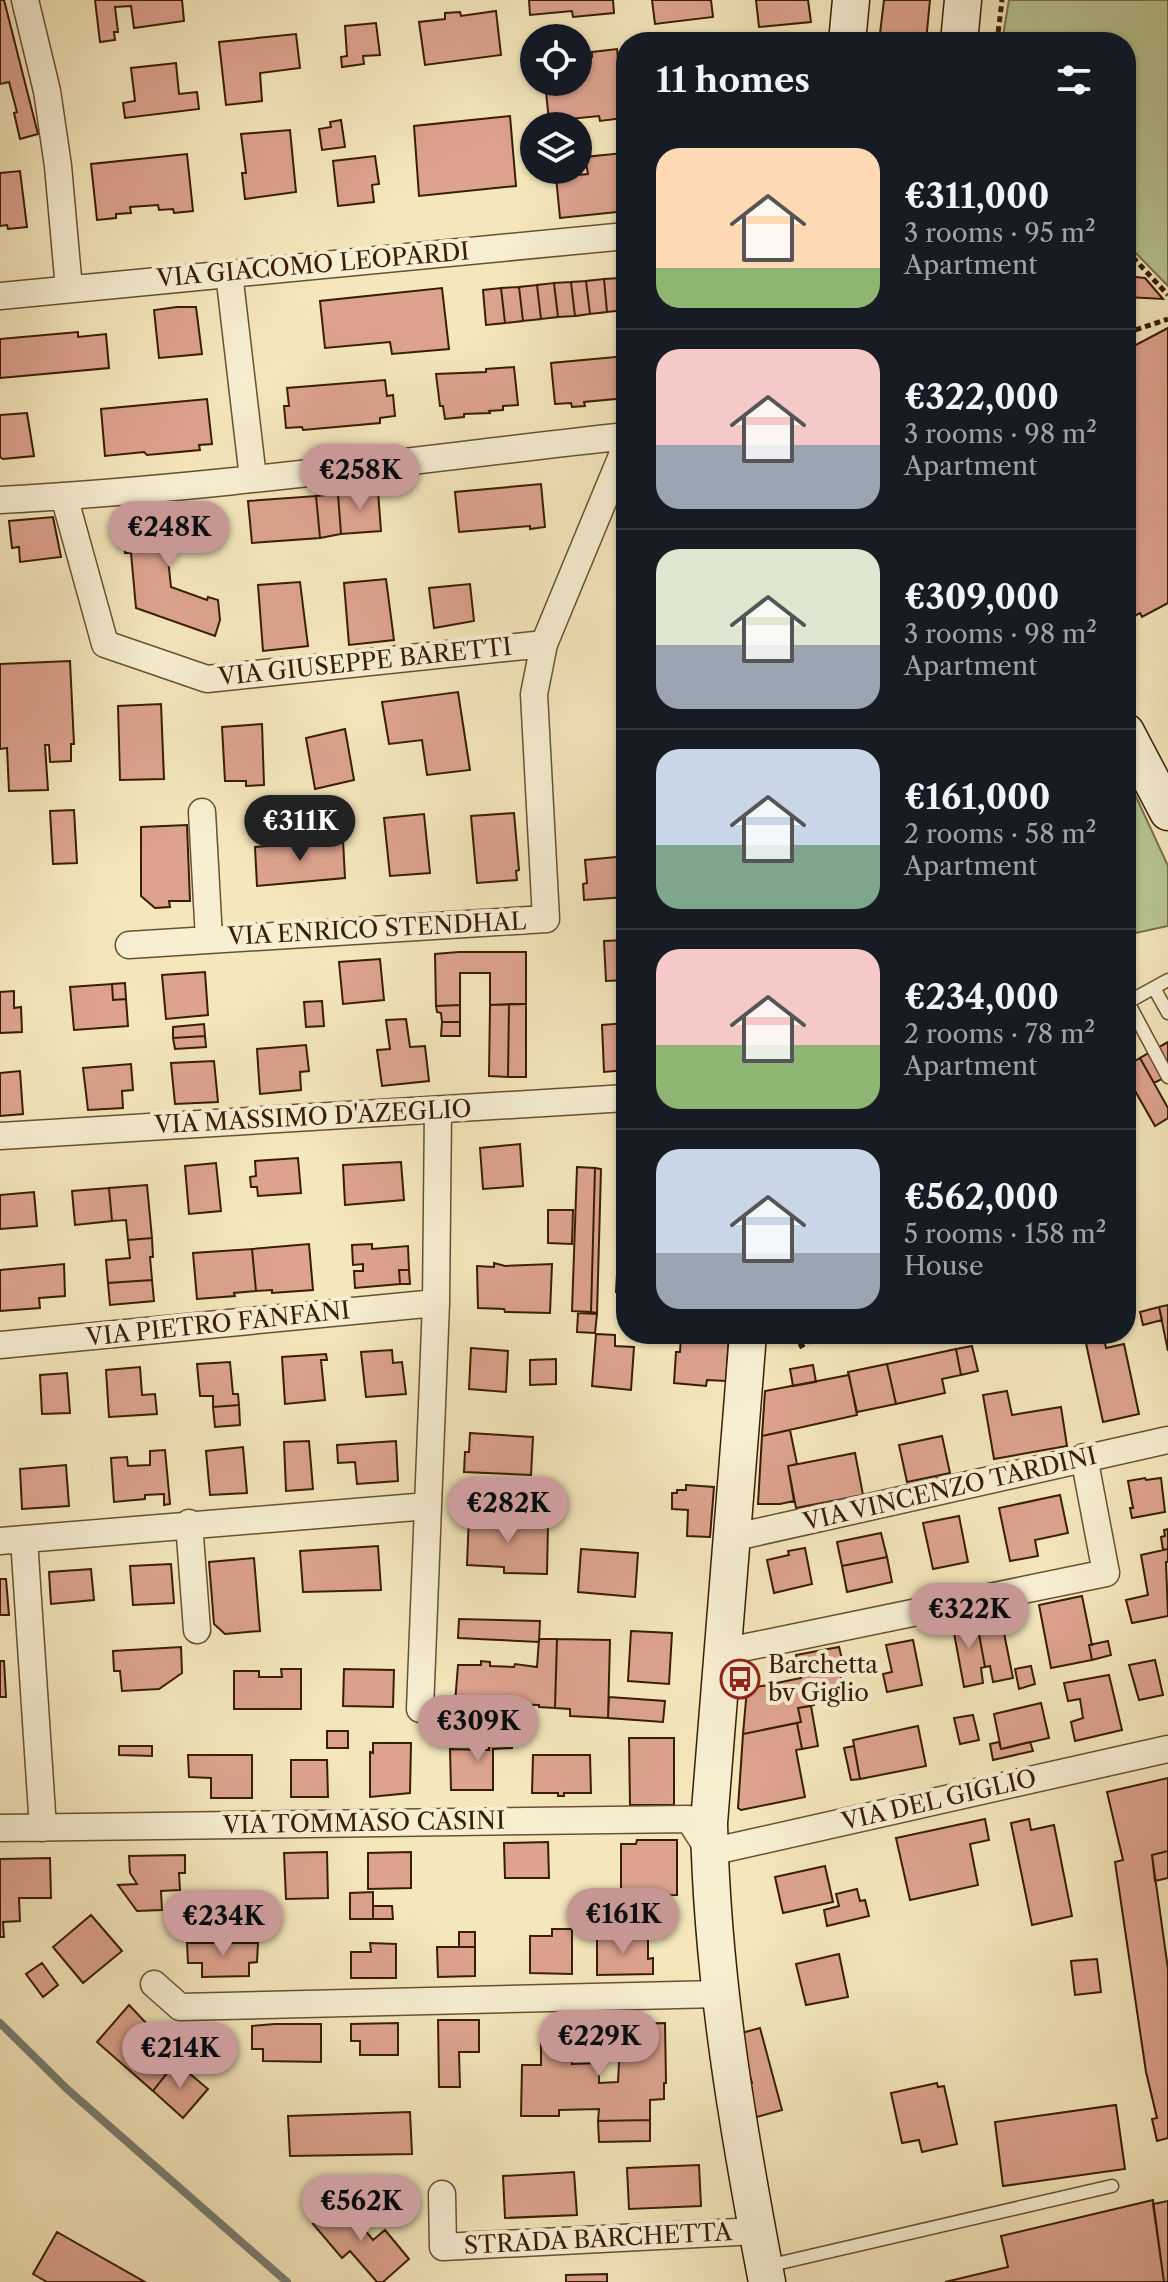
<!DOCTYPE html>
<meta charset="utf-8">
<style>
body{margin:0;font-family:"Libre Caslon Text",serif;background:#20242c;color:#f1f3f6;height:100vh;display:flex;flex-direction:column;font-size:30px;white-space:nowrap}
*{box-sizing:border-box;margin:0}
p{font-size:26px;color:#9ea1a6}
.icon{flex:none;width:44px;height:44px;fill:none;stroke:currentColor;stroke-width:2;stroke-linecap:round;stroke-linejoin:round}
.map{position:relative;flex:1;overflow:hidden}
.drawer{position:absolute;left:616px;top:32px;width:520px;height:1312px;display:flex;flex-direction:column;background:#171b24;border-radius:32px;box-shadow:0 2px 6px #0004}
.drawer>*{flex:none}
.tools{position:absolute;left:520px;top:24px;display:grid;gap:16px}
.tools a{display:grid;place-items:center;width:72px;height:72px;border-radius:50%;background:#171b24;box-shadow:0 2px 6px #0004;font-size:40px}
.price{position:absolute;translate:-50% -68px;padding:0 18px;border-radius:28px;background:#c59692;color:#111;font-size:26px;line-height:52px;filter:drop-shadow(0 2px 4px #0008)}
.price::after{content:'';position:absolute;left:50%;top:48px;width:24px;height:18px;margin-left:-12px;background:inherit;clip-path:polygon(0 0,100% 0,50% 100%)}
.price.selected{background:#222;color:#fff}
ul{padding:0;list-style:none}
li{display:flex;align-items:center;gap:24px;height:200px;padding:0 40px}
li+li{border-top:2px solid #363941}
li span{display:grid;place-items:center;flex:none;width:224px;height:160px;border-radius:24px;color:#555}
li>.icon{margin-inline-start:auto}
span .icon{width:96px;height:96px;fill:#fffc;stroke-width:1}
li b{font-size:34px}
h2{display:flex;justify-content:space-between;align-items:center;height:96px;padding:0 40px;font-size:34px}
.map>svg:first-child{display:block}
.green{fill:#b8c693;stroke:#78724c;stroke-width:2}
.lines{fill:none;stroke-linecap:round;stroke-linejoin:round}
.stream{stroke:#777d72;stroke-width:8}
.building{fill:#dda38f;stroke:#391d04;stroke-width:2}
.lane-casing{stroke:#685032;stroke-width:15}
.street-casing{stroke:#685032;stroke-width:29}
.secondary-casing{stroke:#391d04;stroke-width:39}
.path{stroke:#391d04;stroke-width:5;stroke-dasharray:6 4;stroke-linecap:butt}
.lane{stroke:#f8efd3;stroke-width:12}
.street{stroke:#f8efd3;stroke-width:26}
.secondary{stroke:#f8efd3;stroke-width:36}
.labels{text-anchor:middle;stroke-width:8;stroke-linejoin:round;paint-order:stroke}
.street-label{font-size:24px;fill:#391d04;stroke:#f8efd3}
.poi-label{font-size:24px;fill:#391d04;stroke:#f8efd3;text-anchor:start}
</style>
<div class="map">
<svg width="1168" height="2282" viewBox="0 0 1168 2282">
<rect width="100%" height="100%" fill="#f5e7bc"/>
<filter id="stains"><feTurbulence type="fractalNoise" baseFrequency=".0025" numOctaves="4"/><feColorMatrix values="0 0 0 0 .2 0 0 0 0 .09 0 0 0 0 .02 0 0 0 .5 -.17"/></filter>
<radialGradient id="worn" r=".72"><stop offset=".6" stop-color="#630" stop-opacity="0"/><stop offset="1" stop-color="#630" stop-opacity=".3"/></radialGradient>
<path class="green" d="M1009 0H1168V286L1126 243V42H1002Z
M1132 788 1168 866V926L1126 935V790Z"/>
<g class="lines">
<path class="stream" d="M0 2023 67 2089 287 2282"/>
</g>
<path class="building" d="M0 0H4L38 134 20 139 14 113 17 112 9 82 0 84Z
M95 0H182L184 21 134 28 131 6 115 7 118 32H114L115 40 100 42Z
M529 0H613L614 13 573 17 572 11 530 15Z
M652 0H711L713 17 655 24Z
M756 0H808L811 22 759 27Z
M884 0H930L926 42H879Z
M496 11 501 55 425 65 419 22 445 19V13L460 12 461 16Z
M376 23 380 55 363 56 364 64 342 67 341 57 347 56 345 26Z
M296 34 300 68 260 73 262 101 226 105 219 42Z
M617 49 624 118 600 121 599 116 549 121 545 82H580L578 58 592 57V52Z
M176 63 179 94 197 92 199 109 125 118 123 103 135 101 131 68Z
M510 116 516 186 419 196 414 126Z
M341 120 345 147 322 150 319 129 331 127 330 122Z
M290 130 296 192 245 199 242 173H246L241 134Z
M623 153 626 211 560 218 556 177 588 174 585 157Z
M187 154 193 211 174 213 173 209 159 210 158 205 130 207 131 213 116 214V218L97 220 91 164Z
M375 156 379 184 372 185 374 202 338 206 333 161Z
M20 171 27 227 8 229 7 225 0 226V173Z
M1126 276 1145 278 1163 299 1126 297Z
M621 278 625 310 607 312 604 279Z
M604 279 607 312 590 314 586 281Z
M586 281 590 314 575 316 571 282Z
M571 282 575 316 558 317 554 283Z
M554 283 558 317 541 319 537 285Z
M537 285 541 319 523 321 519 287Z
M519 287 523 321 505 323 501 288Z
M442 288 449 349 392 354 390 342 325 348 320 301Z
M501 288 505 323 486 325 483 290Z
M177 307H196L202 354 159 358 154 310Z
M1168 328V603L1142 617 1140 613 1127 620 1126 350Z
M78 332V337L106 334 109 368 0 378V339Z
M626 356V398L584 402 585 406 572 407 571 403 555 404 551 363Z
M514 367 518 405 503 406V410L489 411 490 413 464 414V417L445 419 443 406H440L436 374 486 372V369Z
M385 380 387 396 393 395 395 416 380 418V423L303 430 302 427 286 428 284 406H289L287 388Z
M207 399 212 444 199 445 200 450 147 455 144 452 105 456 101 409Z
M27 413 34 456 3 459 0 457V415Z
M541 484 545 527 530 529V526L459 532 455 492Z
M378 491 381 531 341 534 338 494Z
M338 494 341 534 320 538 316 496Z
M316 496 320 538 252 543 248 501Z
M210 513 214 546 167 549 171 587 207 600 208 597 218 600 220 620 215 636 136 608 131 553H125L122 522Z
M53 517 61 557 20 562 19 547 12 548 9 521Z
M386 579 394 640 349 645 344 583Z
M300 582 308 646 263 651 258 585Z
M470 584 474 621 434 628 429 588Z
M70 661 74 744H71V761L50 762 49 745H45L48 790 9 791 7 748 0 749V664Z
M458 692 470 770 427 775 422 740 389 744 382 702Z
M161 704 164 779 120 780 118 706Z
M262 724 264 785 246 786V781H225L222 727Z
M345 729 354 780 315 789 306 738Z
M74 810 77 863 53 864 50 811Z
M514 813 519 870 516 871 517 880 477 883 471 816Z
M424 814 430 873 390 876 384 818Z
M187 825 190 901H169L170 907 155 908 141 896V827Z
M343 840 345 878 257 886 255 847Z
M626 856V897L584 900 583 884 587 883 585 860Z
M626 940V980L606 981 604 941Z
M459 952H526V1004L490 1005V973H460V1005L436 1006 435 954Z
M380 959 384 1000 343 1004 339 962Z
M205 972 208 1015 166 1019 162 975Z
M125 983 126 999 113 1000 112 984Z
M112 984 113 1000 126 999 128 1026 74 1030 70 987Z
M14 991V1008L21 1007 22 1032 0 1033V992Z
M322 1001 324 1026 306 1027 304 1002Z
M509 1004H526V1077H508Z
M509 1004 508 1077 489 1076 490 1005Z
M460 1005V1022H442L441 1013 437 1012 436 1006Z
M406 1019 410 1047 425 1046 429 1081 382 1086 377 1050 390 1049 386 1020Z
M442 1022H460V1036H441Z
M626 1023V1070L604 1072 602 1025Z
M204 1024 205 1036 173 1038V1027Z
M205 1036 206 1047 175 1049 173 1038Z
M1168 1042V1076L1154 1083 1140 1058Z
M306 1045 309 1071 300 1072 301 1090 260 1094 257 1049Z
M1140 1058 1168 1108V1118L1155 1126 1126 1075V1066Z
M214 1061 218 1102 175 1104 171 1063Z
M131 1064 133 1090 122 1091 123 1108 88 1110 83 1068Z
M20 1071 23 1114 0 1116V1073Z
M520 1144 523 1186 483 1189 480 1148Z
M298 1158 301 1193 258 1196 257 1187H251L250 1177 256 1176 255 1161Z
M401 1162 404 1200 345 1205 343 1165Z
M216 1163 221 1211 189 1214 185 1166Z
M577 1167 595 1168 591 1312 572 1311Z
M595 1168 601 1169 597 1313 591 1312Z
M147 1185 152 1238 128 1240 126 1220 112 1221 109 1188Z
M109 1188 112 1221 75 1225 72 1191Z
M34 1192 37 1226 0 1229V1195Z
M548 1210H573L572 1244 548 1243Z
M152 1238 153 1257H150L152 1280 108 1283 106 1260 130 1258 128 1240Z
M619 1240 626 1241V1292H616Z
M309 1244 313 1290 272 1293V1290L256 1291 252 1249Z
M372 1244V1249L408 1246 409 1270H399L400 1284 355 1288 354 1271H363V1264L353 1265 352 1245Z
M252 1249 256 1291 234 1293 235 1296 197 1299 193 1253Z
M494 1263 505 1266 552 1264 550 1313 505 1312 504 1309 478 1308 477 1266 494 1267Z
M64 1264 65 1296 39 1298 40 1308 0 1311V1270Z
M399 1270H409L410 1284H400Z
M152 1280 154 1301 110 1305 108 1283Z
M1168 1305V1351L1159 1307Z
M1159 1307 1162 1320 1143 1325 1140 1312Z
M578 1313 597 1314 595 1333 577 1332Z
M596 1334 615 1335V1346L634 1347 631 1390 592 1386Z
M648 1334H729L726 1381 707 1380 706 1386 674 1383 676 1352H680L681 1337Z
M1084 1334H1103L1106 1348 1124 1344 1139 1414 1103 1422Z
M972 1346 978 1371 961 1375 956 1349Z
M471 1348 508 1351 506 1392 469 1389Z
M956 1349 961 1375 942 1379 945 1393 896 1404 887 1364Z
M392 1350 393 1363 402 1362 406 1394 366 1397 361 1352Z
M326 1354 327 1360H321L325 1400 285 1404 282 1357Z
M556 1359V1384L530 1385V1360Z
M230 1362 233 1394H238L239 1405 213 1407V1396H200L197 1364Z
M887 1364 896 1404 857 1412 848 1372Z
M813 1365 816 1382 793 1386 790 1369Z
M140 1367 142 1395 155 1394 157 1414 109 1417 106 1370Z
M67 1373 70 1413 42 1414 40 1375Z
M849 1375 857 1415 762 1436 765 1391Z
M1007 1391 1012 1415 1061 1407 1067 1446 994 1459 983 1395Z
M239 1405 240 1425 215 1427 213 1407Z
M790 1430 797 1464 788 1466 794 1501 780 1504H758L762 1436Z
M470 1433 533 1437 531 1475 464 1472 465 1452H469Z
M942 1436 950 1473 907 1482 899 1445Z
M309 1441 313 1489 286 1491 284 1442Z
M396 1441 398 1481 357 1484 355 1462 338 1463 337 1445Z
M243 1447 247 1493 210 1495 206 1451Z
M165 1450 170 1504 164 1505V1494L145 1495V1499L114 1502 111 1458 127 1457 128 1466 150 1465V1451Z
M855 1453 863 1495 796 1508 788 1466Z
M66 1465 69 1506 22 1509 20 1469Z
M1145 1478 1146 1480 1161 1478 1165 1512 1132 1518 1130 1508H1133L1128 1481Z
M686 1485 714 1487 710 1537 687 1536 688 1510 672 1509V1493H677V1490H686Z
M1060 1495 1068 1533 1035 1540 1038 1556 1010 1561 999 1508Z
M469 1516 505 1517V1522L548 1523 547 1574 504 1573V1567L467 1565Z
M959 1516 968 1562 933 1569 923 1523Z
M1168 1529V1549L1163 1550 1161 1537 1165 1536 1164 1530Z
M881 1533 887 1557 842 1566 837 1542Z
M378 1546 381 1590 303 1592 300 1551Z
M805 1548 812 1584 774 1593 767 1560 789 1555 788 1551Z
M581 1549 638 1553 635 1597 578 1592Z
M1168 1549V1562H1166L1168 1616 1132 1623 1126 1600 1148 1595 1141 1555Z
M887 1557 892 1582 847 1592 842 1566Z
M254 1558 260 1631 225 1634 214 1624 209 1562Z
M171 1564 174 1603 133 1605 130 1566Z
M91 1569 94 1600 51 1604 49 1572Z
M0 1579H6L9 1615H0Z
M1082 1596 1092 1645H1089L1092 1660 1051 1668 1039 1605Z
M1000 1613 1013 1678 993 1682 990 1666 985 1667 976 1618Z
M976 1618 985 1667 981 1668 983 1683 964 1687 952 1622Z
M459 1619 540 1621 539 1642 458 1638Z
M631 1631 672 1633 669 1684 628 1681Z
M539 1639H557L555 1708 539 1707V1705L455 1703 458 1665H481V1661L490 1662V1666L514 1667 515 1664 537 1667Z
M557 1639 610 1640 608 1718 570 1716V1709L555 1708Z
M913 1640 922 1685 887 1692 883 1674 892 1672 886 1645Z
M1108 1641 1111 1655 1092 1660 1089 1645Z
M181 1647 182 1673 159 1689 122 1691 120 1671H114L113 1651Z
M839 1647 843 1663 838 1664 843 1687 811 1693 814 1705 798 1708 801 1722 743 1734 747 1689 801 1678 796 1655Z
M1155 1660 1163 1695 1139 1700 1129 1665Z
M0 1661H4L6 1697H0Z
M1031 1666 1035 1684 1019 1689 1015 1669Z
M281 1669H301V1709H234V1671H259V1677H282Z
M344 1669 394 1670 393 1707 343 1706Z
M1109 1675 1122 1730 1075 1741 1071 1722 1083 1718 1080 1699 1068 1701 1064 1683Z
M609 1697 665 1701 663 1722 608 1718Z
M1041 1703 1049 1738 1001 1749 994 1714Z
M811 1706 818 1746 802 1749 797 1723 801 1722 798 1708Z
M973 1715 979 1740 960 1744 954 1718Z
M797 1723 802 1749 796 1750 805 1797 741 1810 738 1808 743 1734Z
M918 1726 926 1766 860 1779 853 1740Z
M489 1727H511L512 1748 493 1749V1790H451L450 1749 489 1750Z
M327 1731H348V1748H327Z
M629 1738H674V1805H630Z
M999 1742 1001 1749 1030 1742 1033 1751 993 1760 990 1744Z
M373 1743H411L410 1793 370 1797V1752L373 1753Z
M119 1746H152V1756L119 1755Z
M854 1746 860 1779 851 1780 844 1748Z
M188 1755H252V1798H211V1778L189 1777Z
M533 1755H590L591 1793H564V1796H558V1793H532Z
M291 1760H327L328 1797H291Z
M1168 1778V1851L1152 1855 1168 1969V2138L1157 2141 1152 2119 1157 2118 1146 2072 1115 1862 1123 1860 1107 1792Z
M985 1819 989 1840 970 1844 978 1885 910 1900 896 1838Z
M1029 1819 1031 1830 1054 1825 1072 1916 1032 1925 1011 1823Z
M637 1840H677V1895L621 1896V1844H636Z
M548 1842 549 1878H505L504 1843Z
M1168 1851V1878L1155 1881 1152 1855Z
M327 1852 328 1898 286 1899 284 1853Z
M411 1852V1888L368 1889V1853Z
M185 1855V1873H179L180 1890 161 1891 162 1910 137 1911 118 1885 137 1884 130 1873 129 1856Z
M50 1858 51 1898H19L20 1921 3 1922 4 1937H0V1859Z
M825 1866 833 1902 783 1913 775 1877Z
M857 1889 860 1901 865 1900 869 1916 827 1926 824 1910 839 1906 836 1894Z
M373 1892V1919H350V1893Z
M373 1906H392L393 1919H373Z
M91 1915 122 1951 83 1983 53 1947Z
M552 1929H572V1974L530 1973V1936H552Z
M459 1932H475V1947H459Z
M597 1937H648V1959L653 1958V1974L597 1975Z
M187 1943H258L257 1962 249 1963V1976L202 1977V1963H188Z
M370 1943 396 1944V1978H351V1952H371Z
M437 1947H475V1976L438 1977Z
M839 1954 848 1997 806 2005 796 1964Z
M1097 1959 1101 1992 1075 1995 1071 1961Z
M42 1963 58 1985 43 1997 26 1974Z
M129 2005 150 2027 165 2050 163 2053 175 2064 176 2061 153 2091 97 2042Z
M438 2020H479V2052H459L460 2087H439Z
M398 2023V2055H360V2041H351V2024Z
M665 2023 666 2083H664V2099L650 2100V2120L598 2121 599 2109 559 2110V2116H521L522 2065H541V2040L571 2039 572 2064 599 2063V2083L618 2082 621 2024Z
M275 2024H321V2062L263 2061V2049H252V2026Z
M760 2028 782 2110 753 2118 744 2085 752 2083 738 2034Z
M176 2062 208 2089 183 2118 153 2091Z
M937 2083 938 2087 944 2086 957 2144 922 2152 919 2140 902 2143 891 2093Z
M1116 2105 1125 2169 1003 2186 995 2122Z
M410 2112 412 2154 290 2156 288 2116Z
M650 2120V2141L599 2142 598 2121Z
M699 2165 701 2206 629 2209 627 2168Z
M574 2172 577 2215 505 2218 503 2176Z
M1153 2200 1164 2282H945L1008 2267 1001 2236Z
M341 2201 373 2240 385 2230 409 2259 383 2282H377L350 2251 342 2258 313 2224Z
M1168 2201V2282H1164L1153 2204Z
M57 2232 145 2282H47L33 2274Z
M607 2274V2282H566V2275Z"/>
<g class="lines">
<defs>
<path id="lane" d="M1168 980 1128 1002 1168 1077
M1154 988 1168 1013
M767 2266 1112 2186"/>
<path id="street" d="M25 0 47 91 58 166 69 289
M229 273 253 478
M0 296 626 236
M64 496 105 644 207 679 544 644
M0 500C209 489 418 459 626 436
M202 812 209 939
M129 945 546 919 534 694 544 644 626 446
M0 1136 626 1098
M0 1345 436 1303
M189 1523 197 1630
M731 1538 1168 1440
M24 1539 43 1828
M0 1541 428 1506
M723 1652 1106 1573 1084 1457
M420 1709 436 1303 438 1110
M0 1828 689 1819 710 1852 1168 1749
M154 1984 180 2007 719 1994
M442 2194 443 2247 757 2231"/>
<path id="secondary" d="M847 42 851 0
M959 42 963 0
M1126 732 1168 812
M748 1334 709 1823C712 1978 738 2130 767 2282"/>
</defs>
<use href="#lane" class="lane-casing"/>
<use href="#street" class="street-casing"/>
<use href="#secondary" class="secondary-casing"/>
<path class="path" d="M997 42 1002 0
M1126 250 1168 295
M1126 333 1168 319
M799 1347 823 1334"/>
<use href="#lane" class="lane"/>
<use href="#street" class="street"/>
<use href="#secondary" class="secondary"/>
</g>
<defs>
<symbol id="bus-ring" viewBox="-11 -11 22 22"><circle r="9.5" fill="#f8efd3" stroke="#8f2418" stroke-width="1.5"/><path d="M-5-6H5V4H4V6H2V4H-2V6H-4V4H-5ZM-3.5-4V0h7V-4ZM-3.5 1.2v1.5H-2V1.2ZM2 1.2v1.5H3.5V1.2Z" fill="#8f2418"/></symbol>
</defs>
<g fill-rule="evenodd">
<use href="#bus-ring" x="718" y="1657" width="44" height="44"/>
</g>
<g class="labels">
<g class="street-label">
<text transform="translate(313 265) rotate(-5)" y="8">VIA GIACOMO LEOPARDI</text>
<text transform="translate(365 662) rotate(-6)" y="8">VIA GIUSEPPE BARETTI</text>
<text transform="translate(377 929) rotate(-3)" y="8">VIA ENRICO STENDHAL</text>
<text transform="translate(313 1117) rotate(-3)" y="8">VIA MASSIMO D'AZEGLIO</text>
<text transform="translate(218 1324) rotate(-6)" y="8">VIA PIETRO FANFANI</text>
<text transform="translate(950 1489) rotate(-13)" y="8">VIA VINCENZO TARDINI</text>
<text transform="translate(939 1800) rotate(-13)" y="8">VIA DEL GIGLIO</text>
<text transform="translate(364 1823) rotate(-1)" y="8">VIA TOMMASO CASINI</text>
<text transform="translate(598 2239) rotate(-3)" y="8">STRADA BARCHETTA</text>
</g>
<g class="poi-label">
<text x="768" y="1673">Barchetta<tspan x="768" dy="28">bv Giglio</tspan></text>
</g>
</g>
<rect width="100%" height="100%" filter="url(#stains)"/>
<rect width="100%" height="100%" fill="url(#worn)"/>
</svg>
<div class="tools">
<a><svg class="icon" aria-label="locate" viewBox="0 0 24 24"><circle cx="12" cy="12" r="6"/><path d="M12 2v4M12 18v4M2 12h4M18 12h4"/></svg></a>
<a><svg class="icon" aria-label="layers" viewBox="0 0 24 24"><path d="M12 4l9 5-9 5-9-5zM3 14l9 5 9-5"/></svg></a>
</div>
<b class="price" style="left:360px;top:512px">€258K</b>
<b class="price" style="left:169px;top:569px">€248K</b>
<b class="price selected" style="left:300px;top:863px">€311K</b>
<b class="price" style="left:508px;top:1545px">€282K</b>
<b class="price" style="left:969px;top:1651px">€322K</b>
<b class="price" style="left:478px;top:1763px">€309K</b>
<b class="price" style="left:623px;top:1956px">€161K</b>
<b class="price" style="left:223px;top:1958px">€234K</b>
<b class="price" style="left:599px;top:2078px">€229K</b>
<b class="price" style="left:180px;top:2090px">€214K</b>
<b class="price" style="left:361px;top:2243px">€562K</b>
<section class="drawer">
<h2>11 homes<svg class="icon" aria-label="filters" viewBox="0 0 24 24"><path d="M4 7h16M4 17h16"/><circle cx="9" cy="7" r="2"/><circle cx="15" cy="17" r="2"/></svg></h2>
<ul>
<li><span style="background:linear-gradient(#ffd9b3 75%,#8fb573 0)"><svg class="icon" aria-label="home" viewBox="0 0 24 24"><path d="M3 11l9-7 9 7M6 9v11h12V9"/></svg></span><div><b>€311,000</b><p>3 rooms · 95 m²</p><p>Apartment</p></div></li>
<li><span style="background:linear-gradient(#f6c9c9 60%,#9aa5b1 0)"><svg class="icon" aria-label="home" viewBox="0 0 24 24"><path d="M3 11l9-7 9 7M6 9v11h12V9"/></svg></span><div><b>€322,000</b><p>3 rooms · 98 m²</p><p>Apartment</p></div></li>
<li><span style="background:linear-gradient(#dfe7d0 60%,#9aa5b1 0)"><svg class="icon" aria-label="home" viewBox="0 0 24 24"><path d="M3 11l9-7 9 7M6 9v11h12V9"/></svg></span><div><b>€309,000</b><p>3 rooms · 98 m²</p><p>Apartment</p></div></li>
<li><span style="background:linear-gradient(#c9d6e8 60%,#7fa58c 0)"><svg class="icon" aria-label="home" viewBox="0 0 24 24"><path d="M3 11l9-7 9 7M6 9v11h12V9"/></svg></span><div><b>€161,000</b><p>2 rooms · 58 m²</p><p>Apartment</p></div></li>
<li><span style="background:linear-gradient(#f6c9c9 60%,#8fb573 0)"><svg class="icon" aria-label="home" viewBox="0 0 24 24"><path d="M3 11l9-7 9 7M6 9v11h12V9"/></svg></span><div><b>€234,000</b><p>2 rooms · 78 m²</p><p>Apartment</p></div></li>
<li><span style="background:linear-gradient(#c9d6e8 65%,#9aa5b1 0)"><svg class="icon" aria-label="home" viewBox="0 0 24 24"><path d="M3 11l9-7 9 7M6 9v11h12V9"/></svg></span><div><b>€562,000</b><p>5 rooms · 158 m²</p><p>House</p></div></li>
</ul>
</section>
</div>
